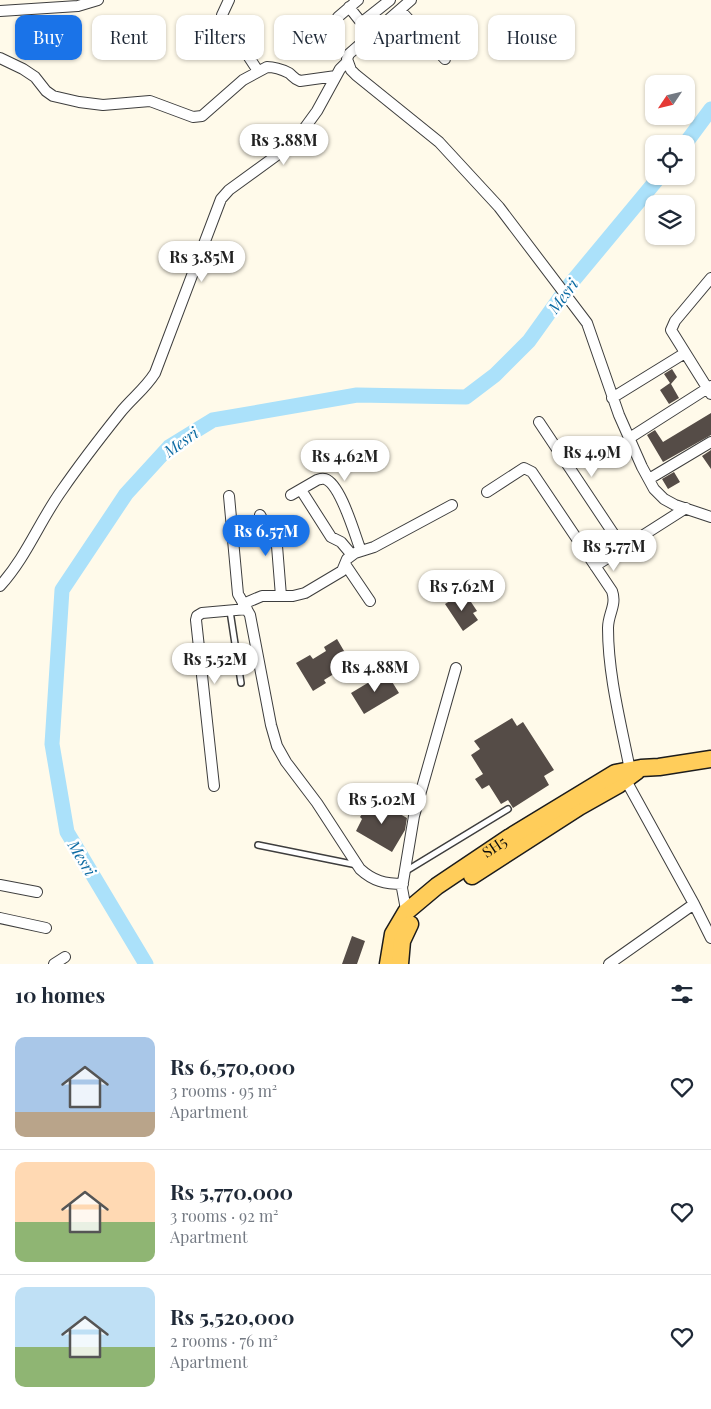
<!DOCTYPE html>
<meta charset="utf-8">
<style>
body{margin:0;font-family:"Playfair Display",serif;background:#f2f2f3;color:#1f2937;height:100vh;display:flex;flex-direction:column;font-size:19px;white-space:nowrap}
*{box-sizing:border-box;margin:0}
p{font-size:16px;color:#747a83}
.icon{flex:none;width:28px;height:28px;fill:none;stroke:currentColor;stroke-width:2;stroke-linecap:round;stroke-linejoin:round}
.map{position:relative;height:964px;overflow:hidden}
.drawer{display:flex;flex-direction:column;background:#fff;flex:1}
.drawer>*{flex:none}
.banner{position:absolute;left:15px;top:15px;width:681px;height:45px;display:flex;gap:10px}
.needle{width:32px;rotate:235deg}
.fabs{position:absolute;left:645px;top:75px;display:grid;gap:10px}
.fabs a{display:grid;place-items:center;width:50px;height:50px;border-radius:10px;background:#fff;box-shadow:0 1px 4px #0004;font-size:25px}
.price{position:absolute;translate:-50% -42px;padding:0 11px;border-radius:18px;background:#fff;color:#222;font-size:16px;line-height:32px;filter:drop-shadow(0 1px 2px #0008)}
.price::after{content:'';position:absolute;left:50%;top:30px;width:15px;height:11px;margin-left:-8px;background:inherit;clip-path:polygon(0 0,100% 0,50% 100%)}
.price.on{background:#1a73e8;color:#fff}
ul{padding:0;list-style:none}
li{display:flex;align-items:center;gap:15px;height:125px;padding:0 15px}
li+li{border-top:1px solid #e0e1e3}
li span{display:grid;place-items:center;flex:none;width:140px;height:100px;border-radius:10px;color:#555}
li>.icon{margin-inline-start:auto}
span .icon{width:60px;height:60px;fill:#fffc;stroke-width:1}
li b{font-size:21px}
h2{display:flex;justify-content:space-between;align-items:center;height:60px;padding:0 15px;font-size:21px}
.tag{padding:0 18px;border-radius:10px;background:#fff;box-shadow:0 1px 4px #0004;font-size:18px;line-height:45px}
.tag.on{background:#1a73e8;color:#fff}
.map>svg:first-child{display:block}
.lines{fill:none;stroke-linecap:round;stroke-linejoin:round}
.river{stroke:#abe1fa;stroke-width:15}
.building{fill:#554c47}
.lane-casing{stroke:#3e3e3e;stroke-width:8}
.street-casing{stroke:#3e3e3e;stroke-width:12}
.primary-casing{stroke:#1c1c1c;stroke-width:19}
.lane{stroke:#fff;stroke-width:5}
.street{stroke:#fff;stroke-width:10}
.primary{stroke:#ffcd5a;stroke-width:16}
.labels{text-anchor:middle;stroke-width:5;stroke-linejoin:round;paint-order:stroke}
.street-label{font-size:15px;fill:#0b0b0b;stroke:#fff}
.water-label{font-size:16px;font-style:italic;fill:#0e6ca4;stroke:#fff}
</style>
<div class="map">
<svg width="711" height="964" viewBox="0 0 711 964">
<rect width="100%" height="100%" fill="#fffaea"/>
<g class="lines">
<path class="river" d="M685 144 711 109
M146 964 67 832 52 744 62 590 126 494 169 447 213 420 357 395 466 397 495 375 529 341 567 288 660 176"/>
</g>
<path class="building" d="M672 369 677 377 671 384 679 398 669 404 660 390 670 383 664 374Z
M711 413V435L663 462 647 435 655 430 663 442Z
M711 450V469L702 456Z
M674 472 680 482 668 489 662 479Z
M461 594 466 601 469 599 477 611 473 613 478 620 463 631 445 604Z
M337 639 354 668 340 676 337 672 324 680 326 683 313 691 296 663 310 655 313 659 326 651 324 647Z
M386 672 399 693 364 714 351 693Z
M512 718 517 726 523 722 554 770 544 776 549 785 513 808 508 800 501 804 489 785 482 789 475 779 483 774 471 755 480 749 474 741Z
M374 799 407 818 405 830 392 852 356 831 362 819 360 817 364 811 366 812Z
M352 936 365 941 357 964H342Z"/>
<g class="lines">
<defs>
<path id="lane" d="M230 611 241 683
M258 845 357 865
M406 871 508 809"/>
<path id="street" d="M229 0 222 15 223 25 239 42 258 71
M411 0 349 54 347 59 351 70 356 75 439 142 499 207 587 323 619 415 642 467 654 489 664 499 675 505 711 517
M349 7 371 35
M400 10 445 59
M0 11 78 6 98 0
M338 17 358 0
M361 23 390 0
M0 58 23 69 35 77 46 91 53 96 79 102 103 105 150 101 193 117 202 116 243 80 267 67C274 67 283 70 289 73 293 76 294 79 300 81L336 76
M711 278 675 321 671 330 711 394
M612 398 685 353
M539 422 623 548
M628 439 711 386
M649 479 711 442
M301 490 331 537 341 542 352 555
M487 492 524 468 532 472 612 591C617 605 608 614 608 628 608 675 621 724 630 770
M291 495 317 480C320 479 322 478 325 479 341 484 355 536 361 551
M229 496 238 594 250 615 271 725 277 746 286 762 317 803 360 869C373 881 385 884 403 884
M260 515 277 546 281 596
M345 564 370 601
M595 566 686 508
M0 586C27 556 39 522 62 490 80 464 100 438 120 413 131 399 145 389 155 373L221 199 229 190 284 150 301 133 317 111 340 69 347 62
M243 604 262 596H293L305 593 342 571 347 559 355 553 374 547 452 505
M623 775 694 904 711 938
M214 786 196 620 197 616 202 613 247 609
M0 885 37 892
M407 915 402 888 414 816 456 668
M0 918 46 928
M54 964 65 957
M609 964 694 904"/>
<g id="primary">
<path d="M472 876 579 807 618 785 637 771"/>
<path id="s1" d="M388 964 393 934 406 912 437 886 510 837 615 773 641 768 659 767 711 759"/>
<path d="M400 964 402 941 410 924"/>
</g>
</defs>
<use href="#lane" class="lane-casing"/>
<use href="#street" class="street-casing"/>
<use href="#primary" class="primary-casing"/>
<use href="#lane" class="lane"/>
<use href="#street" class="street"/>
<use href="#primary" class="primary"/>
</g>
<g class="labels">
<g class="street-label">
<text dy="5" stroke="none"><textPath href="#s1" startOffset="166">SH5</textPath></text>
</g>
<g class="water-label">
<text transform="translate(563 296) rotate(-53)" y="6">Mesri</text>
<text transform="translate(181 442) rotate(-36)" y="6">Mesri</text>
<text transform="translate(82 858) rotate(59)" y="6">Mesri</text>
</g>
</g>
</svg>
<div class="fabs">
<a><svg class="needle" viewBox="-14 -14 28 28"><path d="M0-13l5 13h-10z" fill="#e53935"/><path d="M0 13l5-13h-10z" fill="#747a83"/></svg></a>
<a><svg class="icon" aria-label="locate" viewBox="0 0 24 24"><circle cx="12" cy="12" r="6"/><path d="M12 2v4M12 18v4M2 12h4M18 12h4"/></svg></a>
<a><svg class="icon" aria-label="layers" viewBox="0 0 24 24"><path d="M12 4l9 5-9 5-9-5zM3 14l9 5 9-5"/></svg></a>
</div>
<b class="price" style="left:284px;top:166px">Rs 3.88M</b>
<b class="price" style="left:202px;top:283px">Rs 3.85M</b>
<b class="price" style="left:592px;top:478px">Rs 4.9M</b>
<b class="price" style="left:345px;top:482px">Rs 4.62M</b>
<b class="price on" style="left:266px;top:557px">Rs 6.57M</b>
<b class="price" style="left:614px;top:572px">Rs 5.77M</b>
<b class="price" style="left:462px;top:612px">Rs 7.62M</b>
<b class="price" style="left:215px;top:685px">Rs 5.52M</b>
<b class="price" style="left:375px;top:693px">Rs 4.88M</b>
<b class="price" style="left:382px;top:825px">Rs 5.02M</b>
<div class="banner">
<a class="tag on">Buy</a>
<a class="tag">Rent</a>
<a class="tag">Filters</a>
<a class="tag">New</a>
<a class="tag">Apartment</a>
<a class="tag">House</a>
</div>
</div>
<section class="drawer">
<h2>10 homes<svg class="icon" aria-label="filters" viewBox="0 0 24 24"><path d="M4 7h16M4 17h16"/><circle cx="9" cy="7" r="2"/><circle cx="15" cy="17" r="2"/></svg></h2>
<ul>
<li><span style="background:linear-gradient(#a9c7e8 75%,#b9a48a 0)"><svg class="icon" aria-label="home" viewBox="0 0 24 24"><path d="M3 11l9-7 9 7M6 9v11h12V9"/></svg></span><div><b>Rs 6,570,000</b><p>3 rooms · 95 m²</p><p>Apartment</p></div><svg class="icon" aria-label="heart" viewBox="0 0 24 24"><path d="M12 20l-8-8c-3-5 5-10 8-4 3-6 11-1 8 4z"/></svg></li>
<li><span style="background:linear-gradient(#ffd9b3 60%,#8fb573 0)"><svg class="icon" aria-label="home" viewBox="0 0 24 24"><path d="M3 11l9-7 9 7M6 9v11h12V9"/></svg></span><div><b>Rs 5,770,000</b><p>3 rooms · 92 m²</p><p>Apartment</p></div><svg class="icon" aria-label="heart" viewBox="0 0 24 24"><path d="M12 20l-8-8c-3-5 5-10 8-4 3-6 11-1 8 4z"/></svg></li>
<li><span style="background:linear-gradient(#bfe0f5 60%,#8fb573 0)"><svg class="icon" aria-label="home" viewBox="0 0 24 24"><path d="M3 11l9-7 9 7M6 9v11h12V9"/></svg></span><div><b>Rs 5,520,000</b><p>2 rooms · 76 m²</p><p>Apartment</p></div><svg class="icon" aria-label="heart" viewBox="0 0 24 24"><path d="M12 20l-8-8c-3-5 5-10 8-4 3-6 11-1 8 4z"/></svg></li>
</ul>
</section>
